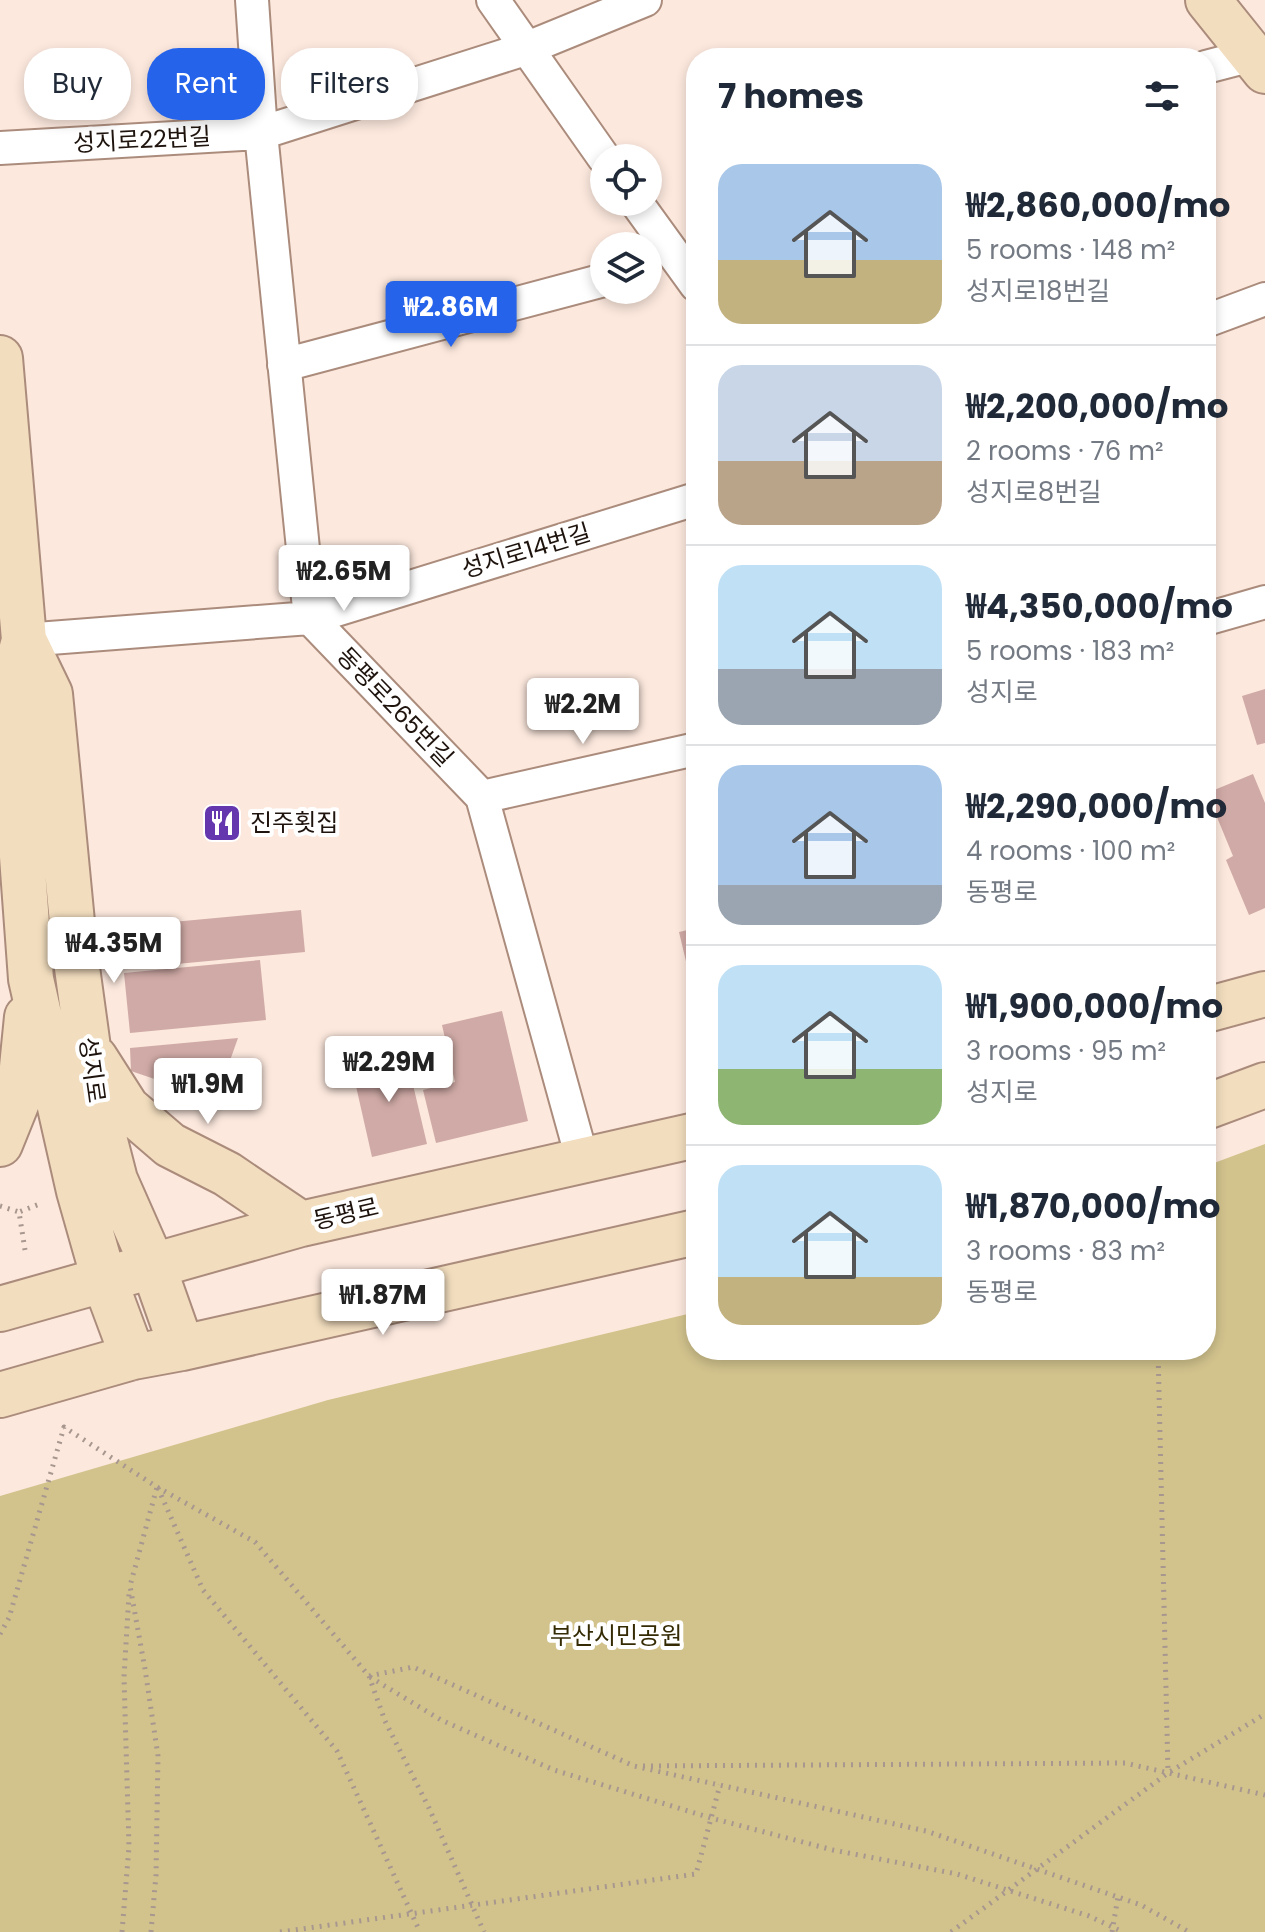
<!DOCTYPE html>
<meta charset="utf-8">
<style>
body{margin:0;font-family:Poppins,"Noto Sans KR",sans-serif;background:#f6f6f7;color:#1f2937;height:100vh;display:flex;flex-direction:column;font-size:30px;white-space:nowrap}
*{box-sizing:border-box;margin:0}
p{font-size:26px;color:#747a83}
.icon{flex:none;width:44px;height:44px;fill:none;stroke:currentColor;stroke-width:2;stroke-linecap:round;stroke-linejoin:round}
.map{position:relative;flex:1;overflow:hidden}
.details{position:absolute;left:686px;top:48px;width:530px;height:1312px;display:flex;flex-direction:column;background:#fff;border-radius:32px;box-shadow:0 4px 12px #0003}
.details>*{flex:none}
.guide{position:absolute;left:24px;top:48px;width:542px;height:72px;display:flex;gap:16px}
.tools{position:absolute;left:590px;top:144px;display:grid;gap:16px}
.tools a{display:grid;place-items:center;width:72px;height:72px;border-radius:50%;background:#fff;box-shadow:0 4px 12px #0003;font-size:40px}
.price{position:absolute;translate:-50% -68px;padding:0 18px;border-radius:8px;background:#fff;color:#222;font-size:26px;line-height:52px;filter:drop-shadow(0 2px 4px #0008)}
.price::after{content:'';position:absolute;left:50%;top:48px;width:24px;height:18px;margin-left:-12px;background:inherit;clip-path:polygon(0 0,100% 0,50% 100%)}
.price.active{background:#2563eb;color:#fff}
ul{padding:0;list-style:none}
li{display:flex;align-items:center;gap:24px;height:200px;padding:0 32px}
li+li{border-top:2px solid #e0e1e3}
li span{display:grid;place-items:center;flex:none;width:224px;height:160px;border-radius:24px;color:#555}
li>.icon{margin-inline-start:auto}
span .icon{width:96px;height:96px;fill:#fffc;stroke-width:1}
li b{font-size:34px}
h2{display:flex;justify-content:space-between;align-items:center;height:96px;padding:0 32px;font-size:34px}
.tag{padding:0 28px;border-radius:32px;background:#fff;box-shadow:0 4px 12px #0003;font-size:28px;line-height:72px}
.tag.active{background:#2563eb;color:#fff}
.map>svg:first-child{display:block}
.green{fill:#d2c38d}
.building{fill:#d0aaa6}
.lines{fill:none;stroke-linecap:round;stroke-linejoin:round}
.minor-casing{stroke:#ab8c7c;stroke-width:36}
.secondary-casing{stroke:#ab8c7c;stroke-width:48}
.path{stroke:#a8978e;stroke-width:5;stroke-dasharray:2 6;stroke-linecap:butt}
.minor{stroke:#fff;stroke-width:32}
.secondary{stroke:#f2ddbe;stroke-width:44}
.labels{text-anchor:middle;stroke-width:8;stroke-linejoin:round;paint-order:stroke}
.street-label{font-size:24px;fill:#1e130d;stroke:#fff}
.poi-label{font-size:24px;fill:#1e130d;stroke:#fff;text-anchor:start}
.park-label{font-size:24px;fill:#342a04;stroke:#fff}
</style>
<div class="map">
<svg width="1265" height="1932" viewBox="0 0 1265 1932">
<rect width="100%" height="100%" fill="#fce8dd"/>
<path class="green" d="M1265 1144V1932H0V1496L328 1400 696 1312V1350H1206V1166Z"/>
<path class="building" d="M1265 689V743L1257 745 1242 696Z
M1253 774 1265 803V908L1249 915 1226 860 1233 856 1207 793Z
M301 910 305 952 124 969 119 927Z
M1206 918 1213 941 1206 943Z
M696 928V1032H695L686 993 693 991 679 932Z
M260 960 266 1020 130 1033 124 973Z
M502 1011 528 1121 436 1143 423 1090 455 1082 442 1025Z
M238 1038 216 1100 131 1071 130 1048Z
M405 1051 427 1144 372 1157 351 1064Z"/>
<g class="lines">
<defs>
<path id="minor" d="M252 0 261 133 310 618 482 797 583 1162
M493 0 604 158
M1206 67 1252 55
M0 148 261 133 525 49 645 0
M636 202 696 285
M1206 321 1265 299
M284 365 604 280
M1206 619 1265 602
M24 640 310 618 696 499
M482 797 696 749"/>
<path id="secondary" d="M1208 0 1265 71
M0 358 24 640 10 693 31 979 79 1191 104 1279 133 1357
M24 640 50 694 75 953 96 1106 115 1180 153 1266 182 1348
M1206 1010 1265 994
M95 1058 127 1108 170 1145 227 1174 301 1224
M1206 1107 1265 1085
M0 1144 19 1097 27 1017
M0 1309 301 1224 696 1135
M0 1395 133 1357 182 1348 696 1232"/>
</defs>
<use href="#minor" class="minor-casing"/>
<use href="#secondary" class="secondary-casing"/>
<path class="path" d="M0 1206 19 1212
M25 1250 19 1212 42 1203
M1158 1350 1168 1773
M158 1488 203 1590 337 1751 420 1932
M0 1634 9 1618 64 1427 157 1487 255 1542 369 1676 385 1721 429 1808 484 1932
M369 1676 413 1667 634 1766 926 1831 1141 1905 1189 1932
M370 1677 441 1720 554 1770 711 1818 833 1850 957 1874 1089 1916 1123 1932
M643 1766 1125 1763 1265 1795
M122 1932 129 1847 124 1677 129 1594
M151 1932 156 1875 158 1756 145 1669 130 1586 157 1487
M280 1932 696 1874 720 1785
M951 1932 1168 1773 1265 1714
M1112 1932 1118 1897"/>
<use href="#minor" class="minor"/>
<use href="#secondary" class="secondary"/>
</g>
<defs>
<symbol id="restaurant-square" viewBox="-11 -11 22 22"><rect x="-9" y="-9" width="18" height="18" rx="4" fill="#6537ae" stroke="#fff"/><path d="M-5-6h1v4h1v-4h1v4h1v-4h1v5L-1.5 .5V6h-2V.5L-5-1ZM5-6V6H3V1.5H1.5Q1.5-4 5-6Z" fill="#fff"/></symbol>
</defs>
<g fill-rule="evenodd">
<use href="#restaurant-square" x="200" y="801" width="44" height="44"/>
</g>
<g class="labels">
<g class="street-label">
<text transform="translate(142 140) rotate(-3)" y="8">성지로22번길</text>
<text transform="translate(526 551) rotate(-17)" y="8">성지로14번길</text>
<text transform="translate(395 707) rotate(46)" y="8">동평로265번길</text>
<text transform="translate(92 1070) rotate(82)" y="8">성지로</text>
<text transform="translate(346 1214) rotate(-13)" y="8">동평로</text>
</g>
<g class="poi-label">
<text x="250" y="831">진주횟집</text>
</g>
<g class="park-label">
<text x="616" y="1644">부산시민공원</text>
</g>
</g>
</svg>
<div class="tools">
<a><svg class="icon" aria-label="locate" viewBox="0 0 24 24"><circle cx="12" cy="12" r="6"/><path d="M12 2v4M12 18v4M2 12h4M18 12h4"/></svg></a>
<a><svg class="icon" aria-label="layers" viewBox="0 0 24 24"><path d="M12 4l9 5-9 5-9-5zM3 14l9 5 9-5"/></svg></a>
</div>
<b class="price active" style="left:451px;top:349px">₩2.86M</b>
<b class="price" style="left:344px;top:613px">₩2.65M</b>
<b class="price" style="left:583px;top:746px">₩2.2M</b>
<b class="price" style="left:114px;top:985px">₩4.35M</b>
<b class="price" style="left:389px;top:1104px">₩2.29M</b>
<b class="price" style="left:208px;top:1126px">₩1.9M</b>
<b class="price" style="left:383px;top:1337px">₩1.87M</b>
<div class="guide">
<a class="tag">Buy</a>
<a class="tag active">Rent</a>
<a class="tag">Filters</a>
</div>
<section class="details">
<h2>7 homes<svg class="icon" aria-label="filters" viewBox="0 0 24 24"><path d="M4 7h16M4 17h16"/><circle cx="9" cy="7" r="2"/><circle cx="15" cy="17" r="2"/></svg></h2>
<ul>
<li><span style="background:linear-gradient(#a9c7e8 60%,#c2b280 0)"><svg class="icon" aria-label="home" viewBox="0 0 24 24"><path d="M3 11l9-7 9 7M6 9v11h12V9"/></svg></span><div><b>₩2,860,000/mo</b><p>5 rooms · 148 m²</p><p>성지로18번길</p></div></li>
<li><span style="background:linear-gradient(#c9d6e8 60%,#b9a48a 0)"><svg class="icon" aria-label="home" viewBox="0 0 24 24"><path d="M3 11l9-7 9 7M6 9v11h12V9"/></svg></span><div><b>₩2,200,000/mo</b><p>2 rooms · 76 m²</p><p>성지로8번길</p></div></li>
<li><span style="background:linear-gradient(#bfe0f5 65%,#9aa5b1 0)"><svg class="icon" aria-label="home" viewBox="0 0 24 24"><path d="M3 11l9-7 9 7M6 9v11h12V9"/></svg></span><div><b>₩4,350,000/mo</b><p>5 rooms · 183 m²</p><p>성지로</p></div></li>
<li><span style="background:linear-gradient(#a9c7e8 75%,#9aa5b1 0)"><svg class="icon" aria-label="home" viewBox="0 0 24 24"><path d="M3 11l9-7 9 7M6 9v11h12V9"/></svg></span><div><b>₩2,290,000/mo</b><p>4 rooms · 100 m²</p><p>동평로</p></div></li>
<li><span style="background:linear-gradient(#bfe0f5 65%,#8fb573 0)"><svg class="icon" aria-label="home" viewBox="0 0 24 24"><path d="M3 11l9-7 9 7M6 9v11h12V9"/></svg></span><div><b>₩1,900,000/mo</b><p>3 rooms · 95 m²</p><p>성지로</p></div></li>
<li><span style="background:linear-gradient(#bfe0f5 70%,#c2b280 0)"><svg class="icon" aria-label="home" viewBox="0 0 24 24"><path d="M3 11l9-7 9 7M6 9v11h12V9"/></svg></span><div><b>₩1,870,000/mo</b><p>3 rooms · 83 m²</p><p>동평로</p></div></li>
</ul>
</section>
</div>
